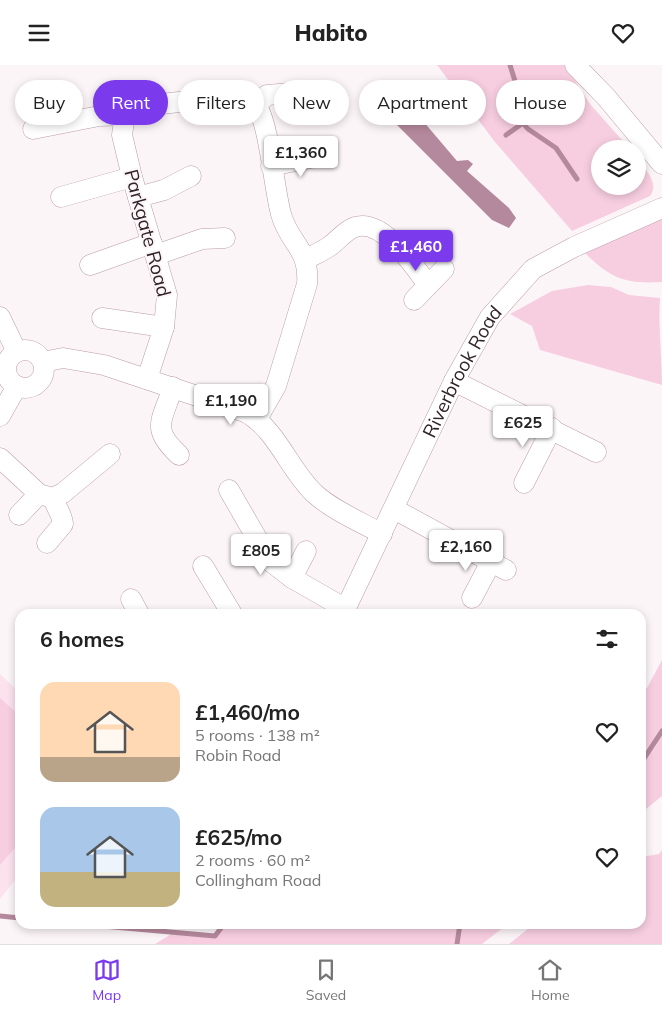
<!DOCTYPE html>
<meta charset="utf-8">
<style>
body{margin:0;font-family:Mulish,sans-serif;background:#f2f2f2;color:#222;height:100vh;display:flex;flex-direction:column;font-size:19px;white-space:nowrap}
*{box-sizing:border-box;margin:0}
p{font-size:16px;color:#767676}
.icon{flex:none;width:28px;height:28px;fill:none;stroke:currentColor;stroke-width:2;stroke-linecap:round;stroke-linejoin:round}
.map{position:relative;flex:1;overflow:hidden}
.drawer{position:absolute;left:15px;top:544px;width:631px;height:320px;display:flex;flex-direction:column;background:#fff;border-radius:15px;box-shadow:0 2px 8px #0003}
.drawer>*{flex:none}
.top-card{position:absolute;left:15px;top:15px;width:632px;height:45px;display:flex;gap:10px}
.tools{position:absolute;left:591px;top:75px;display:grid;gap:10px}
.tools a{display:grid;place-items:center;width:55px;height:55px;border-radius:50%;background:#fff;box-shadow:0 2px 8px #0003;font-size:25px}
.price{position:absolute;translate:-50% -42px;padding:0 11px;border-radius:5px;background:#fff;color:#222;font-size:16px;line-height:32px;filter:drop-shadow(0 1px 2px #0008)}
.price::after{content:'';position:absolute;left:50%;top:30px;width:15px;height:11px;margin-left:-8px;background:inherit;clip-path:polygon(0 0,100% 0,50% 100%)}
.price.active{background:#7c3aed;color:#fff}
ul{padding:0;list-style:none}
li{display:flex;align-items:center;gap:15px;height:125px;padding:0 25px}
li span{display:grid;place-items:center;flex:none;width:140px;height:100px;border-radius:15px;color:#555}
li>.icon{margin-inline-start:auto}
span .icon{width:60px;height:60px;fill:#fffc;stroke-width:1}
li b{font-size:21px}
h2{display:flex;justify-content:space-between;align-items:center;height:60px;padding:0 25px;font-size:21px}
.chip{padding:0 18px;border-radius:22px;background:#fff;box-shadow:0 2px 8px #0003;font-size:18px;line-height:45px}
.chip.active{background:#7c3aed;color:#fff}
header{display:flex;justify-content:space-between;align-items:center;height:65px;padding:0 25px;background:#fff;font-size:22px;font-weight:800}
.tabs{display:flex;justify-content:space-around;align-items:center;height:70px;border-top:1px solid #e0e0e0;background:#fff;font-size:14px;color:#767676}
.tabs a{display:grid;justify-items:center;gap:2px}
.tabs .active{color:#7c3aed}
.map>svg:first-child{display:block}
.built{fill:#fce2ed}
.green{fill:#f7cee0}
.water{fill:#b5899d}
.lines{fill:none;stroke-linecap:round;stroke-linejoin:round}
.stream{stroke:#b5899d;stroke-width:5}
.minor-casing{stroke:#bb9ca9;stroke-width:21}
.minor{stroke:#fff;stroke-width:20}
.labels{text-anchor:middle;stroke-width:4;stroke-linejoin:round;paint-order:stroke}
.street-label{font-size:19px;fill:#31242a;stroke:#fcf5f8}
</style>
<header><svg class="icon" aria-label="menu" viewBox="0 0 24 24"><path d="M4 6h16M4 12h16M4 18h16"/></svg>Habito<svg class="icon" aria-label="heart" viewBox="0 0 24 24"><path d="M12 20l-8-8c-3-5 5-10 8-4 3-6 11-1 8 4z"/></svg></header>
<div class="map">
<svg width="662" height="879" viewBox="0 0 662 879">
<rect width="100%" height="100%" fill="#fcf5f8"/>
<path class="built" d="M0 609 20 628V809L0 834Z"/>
<path class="green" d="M437 0H565L590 39 630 84H600V121H638V94C645 104 660 119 650 131L572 166 495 77Z
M662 154V217C626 219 611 214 585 188Z
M588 220 611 222 629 230 660 233C658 262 662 291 662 320L540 285 532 261 510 249 552 226Z
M662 595V731L641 748V623H647Z
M0 633 20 651V777L0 800Z
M662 785V879H509L534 859H641V792L659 789Z
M223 859H508L482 879H155L173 868 215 871Z"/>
<path class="water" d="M395 27 406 36 457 96 468 95 473 99 467 106 509 143 516 153 509 163 492 155 392 55 385 41 388 29Z"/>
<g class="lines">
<path class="stream" d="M510 0 515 16 517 51 528 64 556 83 577 114
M506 70 523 58
M641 698 662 666
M0 851 20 853
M80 859 215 871 224 859
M457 879 460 859"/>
<defs>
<g id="minor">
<path d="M575 0 606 32 662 99"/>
<path d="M256 40 267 30 304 27"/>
<path d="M33 64 99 51 125 50"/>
<path d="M271 101 325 90"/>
<path d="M61 132 132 112"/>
<path d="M138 132 164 125 191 111"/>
<path d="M156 190 202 174 225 173"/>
<path d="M306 194C314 190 323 186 330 181 338 175 346 165 355 162 383 153 414 201 428 220"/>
<path d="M90 200 152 178"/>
<path d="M414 235 444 204"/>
<path d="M0 252 17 287"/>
<path d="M102 253 164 262"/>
<circle cx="25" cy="304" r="19"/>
<path d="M43 297 63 293 104 300 245 347C277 364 289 405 315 429 334 446 361 457 382 469"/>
<path d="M147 314 164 262 167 230 132 112 122 70 125 50 132 45 142 41 235 31C243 32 250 33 256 40 269 57 274 124 281 149 289 179 310 183 307 219L276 321 257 354"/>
<path d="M454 316 596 387"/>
<path d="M173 322C162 356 150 363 179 390"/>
<path d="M0 351 17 321"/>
<path d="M0 393 39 429 53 433 63 428 110 389"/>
<path d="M524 418 552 363"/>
<path d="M229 425 270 496 292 513 346 544"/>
<path d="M394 444 506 505"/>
<path d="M19 450 39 429"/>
<path d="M47 478 63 459C62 448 56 443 53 433"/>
<path d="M203 501 232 549"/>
<path d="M292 513 306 486"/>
<path d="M472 533 491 497"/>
<path d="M131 534 139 549"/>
<path id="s1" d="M343 549 454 316 490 252 533 204 574 182 662 143"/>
</g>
</defs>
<use href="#minor" class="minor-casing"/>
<use href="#minor" class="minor"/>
</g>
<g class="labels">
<g class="street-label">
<text transform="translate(148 168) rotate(75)" y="7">Parkgate Road</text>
<text dy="7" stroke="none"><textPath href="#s1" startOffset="270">Riverbrook Road</textPath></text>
</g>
</g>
</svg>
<div class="tools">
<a><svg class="icon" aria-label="layers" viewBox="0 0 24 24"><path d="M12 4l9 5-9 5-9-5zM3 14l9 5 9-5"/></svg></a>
</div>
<b class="price" style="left:301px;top:113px">£1,360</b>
<b class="price active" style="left:416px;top:207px">£1,460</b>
<b class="price" style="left:231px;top:361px">£1,190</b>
<b class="price" style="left:523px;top:383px">£625</b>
<b class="price" style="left:466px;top:507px">£2,160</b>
<b class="price" style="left:261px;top:511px">£805</b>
<div class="top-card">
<a class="chip">Buy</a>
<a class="chip active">Rent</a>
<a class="chip">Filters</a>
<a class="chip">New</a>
<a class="chip">Apartment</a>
<a class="chip">House</a>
</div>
<section class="drawer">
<h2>6 homes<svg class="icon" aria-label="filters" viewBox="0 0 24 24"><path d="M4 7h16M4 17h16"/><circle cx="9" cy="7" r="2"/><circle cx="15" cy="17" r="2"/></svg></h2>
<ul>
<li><span style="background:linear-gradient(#ffd9b3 75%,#b9a48a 0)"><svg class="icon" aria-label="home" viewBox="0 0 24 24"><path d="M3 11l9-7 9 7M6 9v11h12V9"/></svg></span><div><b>£1,460/mo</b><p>5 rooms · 138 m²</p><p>Robin Road</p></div><svg class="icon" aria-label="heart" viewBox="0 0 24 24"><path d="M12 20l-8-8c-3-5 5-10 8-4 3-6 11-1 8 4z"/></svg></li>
<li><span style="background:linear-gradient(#a9c7e8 65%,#c2b280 0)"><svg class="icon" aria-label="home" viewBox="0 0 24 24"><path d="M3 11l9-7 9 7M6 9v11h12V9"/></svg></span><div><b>£625/mo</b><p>2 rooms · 60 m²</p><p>Collingham Road</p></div><svg class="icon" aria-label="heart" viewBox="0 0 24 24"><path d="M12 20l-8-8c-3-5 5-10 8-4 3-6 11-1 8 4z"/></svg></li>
</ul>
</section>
</div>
<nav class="tabs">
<a class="active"><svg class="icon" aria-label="map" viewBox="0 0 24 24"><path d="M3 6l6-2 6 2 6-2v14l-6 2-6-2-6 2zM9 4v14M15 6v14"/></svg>Map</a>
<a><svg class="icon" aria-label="saved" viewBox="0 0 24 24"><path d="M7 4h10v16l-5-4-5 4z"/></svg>Saved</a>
<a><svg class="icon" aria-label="home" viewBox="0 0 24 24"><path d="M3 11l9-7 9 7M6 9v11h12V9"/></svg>Home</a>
</nav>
